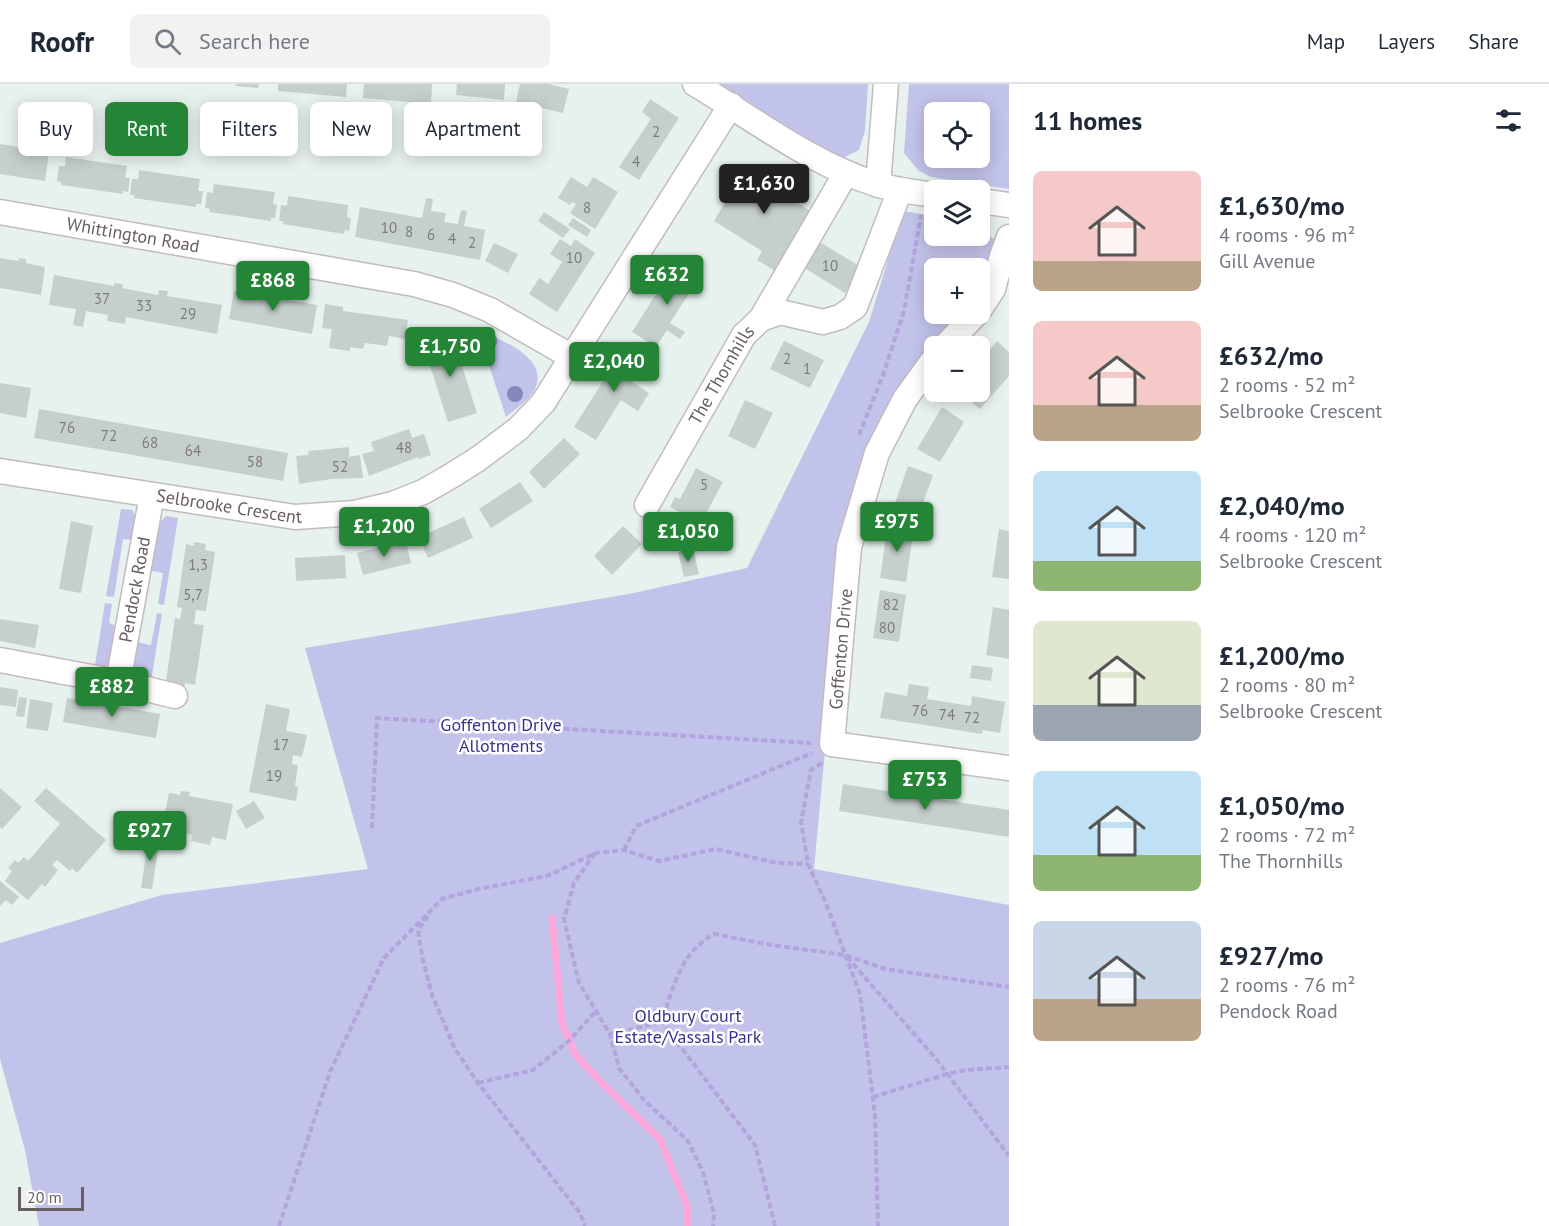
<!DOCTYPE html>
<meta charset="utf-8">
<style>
body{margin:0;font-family:"PT Sans",sans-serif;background:#f2f2f3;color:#1f2937;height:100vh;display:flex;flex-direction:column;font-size:22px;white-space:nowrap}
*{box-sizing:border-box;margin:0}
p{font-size:20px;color:#747a83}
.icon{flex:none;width:33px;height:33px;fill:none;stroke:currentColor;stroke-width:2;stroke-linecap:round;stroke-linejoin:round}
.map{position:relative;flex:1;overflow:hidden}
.details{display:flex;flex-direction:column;background:#fff;width:540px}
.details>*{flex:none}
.guide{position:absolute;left:18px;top:18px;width:570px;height:54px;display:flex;gap:12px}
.tools{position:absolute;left:924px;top:18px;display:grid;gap:12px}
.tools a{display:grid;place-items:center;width:66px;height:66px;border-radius:9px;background:#fff;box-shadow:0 3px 15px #0003;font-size:30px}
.scale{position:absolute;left:18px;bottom:15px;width:66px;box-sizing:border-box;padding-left:6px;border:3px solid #685e62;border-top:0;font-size:16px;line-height:21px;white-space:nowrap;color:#685e62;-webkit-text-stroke:4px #fff;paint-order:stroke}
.price{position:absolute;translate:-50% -51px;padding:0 14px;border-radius:6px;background:#248536;color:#fff;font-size:20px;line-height:39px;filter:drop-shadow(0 2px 3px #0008)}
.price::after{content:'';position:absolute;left:50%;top:36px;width:18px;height:14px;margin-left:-9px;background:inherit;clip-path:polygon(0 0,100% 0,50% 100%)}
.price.active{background:#222;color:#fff}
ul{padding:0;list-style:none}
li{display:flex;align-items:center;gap:18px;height:150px;padding:0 24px}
li span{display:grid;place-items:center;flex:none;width:168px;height:120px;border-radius:9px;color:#555}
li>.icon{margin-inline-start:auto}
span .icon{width:72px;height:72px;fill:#fffc;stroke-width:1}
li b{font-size:26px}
h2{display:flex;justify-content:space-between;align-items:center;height:72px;padding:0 24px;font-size:26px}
.tag{padding:0 21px;border-radius:9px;background:#fff;box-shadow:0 3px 15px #0003;font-size:21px;line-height:54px}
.tag.active{background:#248536;color:#fff}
header{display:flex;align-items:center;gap:36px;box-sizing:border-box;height:84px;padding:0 30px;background:#fff;border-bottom:2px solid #e0e1e3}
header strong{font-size:28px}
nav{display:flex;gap:33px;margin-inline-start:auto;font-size:21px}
.search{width:420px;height:54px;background:#f2f2f3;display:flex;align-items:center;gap:15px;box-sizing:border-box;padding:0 21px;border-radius:9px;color:#747a83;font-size:22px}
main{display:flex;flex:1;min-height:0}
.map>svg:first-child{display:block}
.green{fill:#c2c3ea;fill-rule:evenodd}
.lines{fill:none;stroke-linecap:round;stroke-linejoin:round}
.stream{stroke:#ffa8db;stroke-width:7}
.building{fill:#c5cfcb}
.street-casing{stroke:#c3bbbe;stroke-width:27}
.path{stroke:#b2a4dd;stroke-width:4;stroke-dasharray:6 3;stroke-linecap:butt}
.street{stroke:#fff;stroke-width:24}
.tree{fill:#8588bb}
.labels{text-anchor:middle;stroke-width:5;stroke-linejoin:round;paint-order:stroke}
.number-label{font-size:15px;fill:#7f7a7c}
.street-label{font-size:18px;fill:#685e62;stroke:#fff}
.park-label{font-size:18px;fill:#353292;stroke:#fff}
</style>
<header>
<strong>Roofr</strong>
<div class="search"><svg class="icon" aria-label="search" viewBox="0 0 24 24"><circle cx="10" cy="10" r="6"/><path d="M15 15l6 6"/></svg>Search here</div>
<nav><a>Map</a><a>Layers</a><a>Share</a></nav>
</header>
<main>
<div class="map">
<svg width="1009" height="1142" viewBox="0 0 1009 1142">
<rect width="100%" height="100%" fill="#e7f1ee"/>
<path class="green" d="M713 0H868L865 47 859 66 841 75 824 68Z
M909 0H1009V105L931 93 919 87 904 69ZM934 28H980V74H934Z
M903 127 934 132V152H980V140L982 141 994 156 992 189 980 209V184H934V230H965L941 253 925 273 845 453 814 785 1009 821V1142H39L25 1066 0 975V859L162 811 368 785 305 564 629 510 747 484 869 238Z
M477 245C498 255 552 273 534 307 528 317 515 325 506 333Z
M121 425 132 426 136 433 133 456 123 455 114 513 106 512Z
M166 432 178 434 164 521 158 520 163 489 147 486 156 443Z
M105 519 112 520 109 539 117 542 109 579 105 582 95 581Z
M157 529 162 530 151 597 139 593 132 581 136 558 151 561Z"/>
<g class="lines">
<path class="stream" d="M552 834 562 940 575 970 603 1000 660 1055 687 1122 688 1142"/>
</g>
<path class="building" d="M236 0H259L258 4 235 2Z
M278 0H347L346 13 278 7Z
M364 0H432L431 20 363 14Z
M457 0H505L504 16 456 11Z
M520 0H548L569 5 563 29 516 18Z
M650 15 679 34 639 96 619 83 651 35 642 28Z
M0 60 49 68 45 97 0 90Z
M66 73 127 82 125 94H130L128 108 123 107V110L61 101V98L57 97 59 82H65Z
M139 86 200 95 198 107H203L201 120H196V123L134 114 135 111H130L132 95H138Z
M765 86 801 109 796 118 812 128 775 187 757 176 762 167 714 137 731 108 726 105 737 87 740 90 742 87 758 96Z
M571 93 587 103 593 93 618 108 595 145 570 129 576 120 572 118 570 121 558 114Z
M214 100 275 108 273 120 277 121 275 134H271V137L209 128 210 125 205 124 207 108 213 109Z
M288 112 348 121 347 133 351 134 349 147 345 146 344 150 283 140V137H279L281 121 287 122Z
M426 114 433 115 431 127 446 129 444 138 458 140 461 126 467 127 464 142 485 146 480 176 355 153 360 123 422 134Z
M544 128 570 145 563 154 538 137Z
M573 134 591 146 587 153 568 141Z
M813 154 861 183 845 209 798 180Z
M560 155 571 162 575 155 595 169 557 228 529 210 539 194 548 200 562 178 550 170Z
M494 159 518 170 508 189 485 177Z
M0 174 19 177V174L26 175V179L45 183 41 211 0 204Z
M677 177 700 192 670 239 685 248 680 255 667 246 656 263 632 248Z
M54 191 114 202V199L123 200 122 204 158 211 159 206 168 207 167 212 222 221 217 250 126 233 125 240 107 237 108 231 86 227 83 243 73 241 76 225 49 221Z
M234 207 317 221 312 250 229 235Z
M325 220 343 223V227L408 236 405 255 389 252 387 262 365 259 363 265 350 263V267L329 264 332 245 322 244Z
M452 251 477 329 448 338 423 260Z
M784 257 824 276 810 304 770 285Z
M997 257 1009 268V292L980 325 959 308H980V277Z
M626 261 647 274 632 298 649 309 638 327 621 316 596 356 574 343Z
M0 299 31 304 26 334 0 329Z
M745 316 773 329 755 365 728 352Z
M942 323 964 338 940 378 917 365Z
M39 325 288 369 283 397 34 354Z
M409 345 412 354 424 350 431 371 419 375 418 373 369 392 362 370 374 367 371 358Z
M564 354 580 370 544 405 529 388Z
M349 363V373L360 371 363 394 331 395 299 400 296 372 309 371 308 367Z
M908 382 933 391 917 436 892 428Z
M696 384 723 398 701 439 670 423 675 413 680 415Z
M520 398 533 417 491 444 479 425Z
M464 433 473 454 428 474 419 453Z
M71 437 93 442 81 509 59 505Z
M891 440 914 443 906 498 880 494 887 446 890 447Z
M623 442 642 460 612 491 594 472Z
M999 445 1009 447V495L992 493Z
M406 457 411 479 363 491 357 469Z
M194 458 206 460 205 466 215 468 206 527 196 526 195 532 194 540 204 541 195 601 185 599 184 606 170 604 171 598 166 597 175 534 180 535 181 530 182 524 177 523 186 460 194 462Z
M693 465 699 490 684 493 678 468Z
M345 471 346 494 296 497 295 474Z
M880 506 906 511 899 558 873 554Z
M993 523 1009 526V575L986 571Z
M0 535 39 541 35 564 0 557Z
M972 581 993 584 991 597 970 594Z
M909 600 929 603 927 615 971 622 972 612 1005 618 1000 649 983 646 982 650 880 634 885 608 907 612Z
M0 603 18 606 16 623 0 621Z
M19 613 27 614 24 633 16 632Z
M67 614 160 630 156 654 63 638Z
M30 615 53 619 48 647 26 644Z
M266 620 290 625 286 647 307 651 302 673 293 671 292 680 298 681 295 702 298 703 296 717 249 708Z
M843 700 1009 726V753L839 727Z
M0 704 22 723 2 745 0 743Z
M46 704 106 756 77 789 72 784 70 787 57 776 52 781 58 786 45 803 42 800 28 816 5 797 12 787 8 784 15 776 18 779 24 773 28 777 60 740 34 717Z
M181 707 190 708 189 712 233 720 226 756 212 753 210 761 191 757 192 751 185 749 184 755 174 753 175 746 162 744 169 709 180 711Z
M254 717 265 734 246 745 236 727Z
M149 751 160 753 152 805 141 804Z
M0 797 19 813 12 821 6 816 0 822Z"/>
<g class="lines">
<defs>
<g id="street">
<path d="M695 0C754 35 810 79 876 100 895 106 915 108 934 111"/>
<path d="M878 101 886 0"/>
<path d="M980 117 1009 121"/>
<path id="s1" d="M0 128 414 200 453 211 490 226 572 273"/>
<path d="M980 225 993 205 1002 172 1009 153"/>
<path d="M761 235 846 89"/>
<path d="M945 262 976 230"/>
<path d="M934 275 905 315 877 369 849 463 832 660 1009 684"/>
<path id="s2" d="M0 387 295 433 355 429 393 420 423 408 451 392 478 375 518 345 543 319 731 21"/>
<path id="s3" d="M647 421 744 251 761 235 780 228 823 238 840 233 855 223 900 106"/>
<path d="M0 576 118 598 175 612"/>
<path id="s4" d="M118 598 152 411"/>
</g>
</defs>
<use href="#street" class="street-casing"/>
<path class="path" d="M859 351 883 291 904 227 921 131
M822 679 811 686 801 738 808 780 825 817 860 910 875 1031 878 1142
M372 744 377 634 811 659
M624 766 636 742 812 669
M595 769 574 799 564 835 579 899 610 950 619 984 644 1016 688 1057 703 1088 714 1129 713 1142
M428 832 418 846 422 872 432 911 455 965 478 999 580 1129 585 1142
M847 873 937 976 1009 1072
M610 950 662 938
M478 999 533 986 569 957 596 927
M873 1013 947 990 966 986 1009 983
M279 1142 330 988 384 874 442 815 479 805 547 792 596 769 624 766 659 777 716 765 776 779 808 780
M775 1142 755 1061 662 938C673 903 680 869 714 850L771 861 845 871 885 885 1009 903"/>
<use href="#street" class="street"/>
</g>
<g class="tree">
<circle cx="489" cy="257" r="8"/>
<circle cx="515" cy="310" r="8"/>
</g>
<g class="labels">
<g class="number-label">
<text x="656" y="53">2</text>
<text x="636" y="83">4</text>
<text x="587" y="129">8</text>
<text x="389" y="149">10</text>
<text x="409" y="153">8</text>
<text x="431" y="156">6</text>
<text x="452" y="160">4</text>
<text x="472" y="164">2</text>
<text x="574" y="179">10</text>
<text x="830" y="187">10</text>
<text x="102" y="220">37</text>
<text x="144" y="227">33</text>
<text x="188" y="235">29</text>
<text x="787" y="280">2</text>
<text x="807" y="290">1</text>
<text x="67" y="349">76</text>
<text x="109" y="357">72</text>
<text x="150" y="364">68</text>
<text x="404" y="369">48</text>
<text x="193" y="372">64</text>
<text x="255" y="383">58</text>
<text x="340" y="388">52</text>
<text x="704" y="406">5</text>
<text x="198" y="486">1,3</text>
<text x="193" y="516">5,7</text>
<text x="891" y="526">82</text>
<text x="887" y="549">80</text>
<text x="920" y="632">76</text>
<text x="947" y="636">74</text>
<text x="972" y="639">72</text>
<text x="281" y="666">17</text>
<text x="274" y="697">19</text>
</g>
<g class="street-label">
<text dy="6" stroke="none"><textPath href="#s1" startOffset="135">Whittington Road</textPath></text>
<text dy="6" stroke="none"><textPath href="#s3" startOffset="150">The Thornhills</textPath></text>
<text dy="6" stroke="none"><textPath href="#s2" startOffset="232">Selbrooke Crescent</textPath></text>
<text dy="6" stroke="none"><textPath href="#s4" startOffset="94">Pendock Road</textPath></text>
<text transform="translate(841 565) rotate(-85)" y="6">Goffenton Drive</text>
</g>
<g class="park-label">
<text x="501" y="647">Goffenton Drive<tspan x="501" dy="21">Allotments</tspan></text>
<text x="688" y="938">Oldbury Court<tspan x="688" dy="21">Estate/Vassals Park</tspan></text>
</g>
</g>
</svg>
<div class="tools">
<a><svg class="icon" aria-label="locate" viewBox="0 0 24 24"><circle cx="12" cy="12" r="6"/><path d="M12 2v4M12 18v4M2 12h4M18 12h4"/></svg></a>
<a><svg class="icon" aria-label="layers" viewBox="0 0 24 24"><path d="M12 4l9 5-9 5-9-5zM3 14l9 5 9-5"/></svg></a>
<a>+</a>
<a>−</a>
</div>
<div class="scale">20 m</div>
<b class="price active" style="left:764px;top:131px">£1,630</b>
<b class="price" style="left:667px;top:222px">£632</b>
<b class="price" style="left:273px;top:228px">£868</b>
<b class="price" style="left:450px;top:294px">£1,750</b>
<b class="price" style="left:614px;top:309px">£2,040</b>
<b class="price" style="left:897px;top:469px">£975</b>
<b class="price" style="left:384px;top:474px">£1,200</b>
<b class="price" style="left:688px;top:479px">£1,050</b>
<b class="price" style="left:112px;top:634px">£882</b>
<b class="price" style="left:925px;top:727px">£753</b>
<b class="price" style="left:150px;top:778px">£927</b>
<div class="guide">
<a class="tag">Buy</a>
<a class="tag active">Rent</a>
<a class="tag">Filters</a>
<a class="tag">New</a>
<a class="tag">Apartment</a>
</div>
</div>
<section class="details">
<h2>11 homes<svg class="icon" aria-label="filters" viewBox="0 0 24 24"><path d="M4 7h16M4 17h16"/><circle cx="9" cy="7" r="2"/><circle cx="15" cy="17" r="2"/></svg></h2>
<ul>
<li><span style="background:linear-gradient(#f6c9c9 75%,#b9a48a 0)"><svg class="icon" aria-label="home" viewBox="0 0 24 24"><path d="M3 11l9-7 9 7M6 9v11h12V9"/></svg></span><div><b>£1,630/mo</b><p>4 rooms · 96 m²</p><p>Gill Avenue</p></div></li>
<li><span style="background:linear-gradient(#f6c9c9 70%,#b9a48a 0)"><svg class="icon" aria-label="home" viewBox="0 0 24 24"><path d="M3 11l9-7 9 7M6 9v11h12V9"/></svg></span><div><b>£632/mo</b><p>2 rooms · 52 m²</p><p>Selbrooke Crescent</p></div></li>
<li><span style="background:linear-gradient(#bfe0f5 75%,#8fb573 0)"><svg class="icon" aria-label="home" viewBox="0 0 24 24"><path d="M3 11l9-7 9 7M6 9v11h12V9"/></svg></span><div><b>£2,040/mo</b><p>4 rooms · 120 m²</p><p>Selbrooke Crescent</p></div></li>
<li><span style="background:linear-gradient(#dfe7d0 70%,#9aa5b1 0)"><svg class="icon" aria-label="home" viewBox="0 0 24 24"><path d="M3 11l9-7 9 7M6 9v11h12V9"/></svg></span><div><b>£1,200/mo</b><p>2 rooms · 80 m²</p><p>Selbrooke Crescent</p></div></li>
<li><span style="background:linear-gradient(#bfe0f5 70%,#8fb573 0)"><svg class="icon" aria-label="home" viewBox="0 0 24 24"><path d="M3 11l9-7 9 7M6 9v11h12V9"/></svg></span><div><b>£1,050/mo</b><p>2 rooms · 72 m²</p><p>The Thornhills</p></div></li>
<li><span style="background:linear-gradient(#c9d6e8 65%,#b9a48a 0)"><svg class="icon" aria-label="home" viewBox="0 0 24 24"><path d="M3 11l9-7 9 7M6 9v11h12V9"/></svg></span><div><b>£927/mo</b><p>2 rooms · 76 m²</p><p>Pendock Road</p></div></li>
</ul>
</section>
</main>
